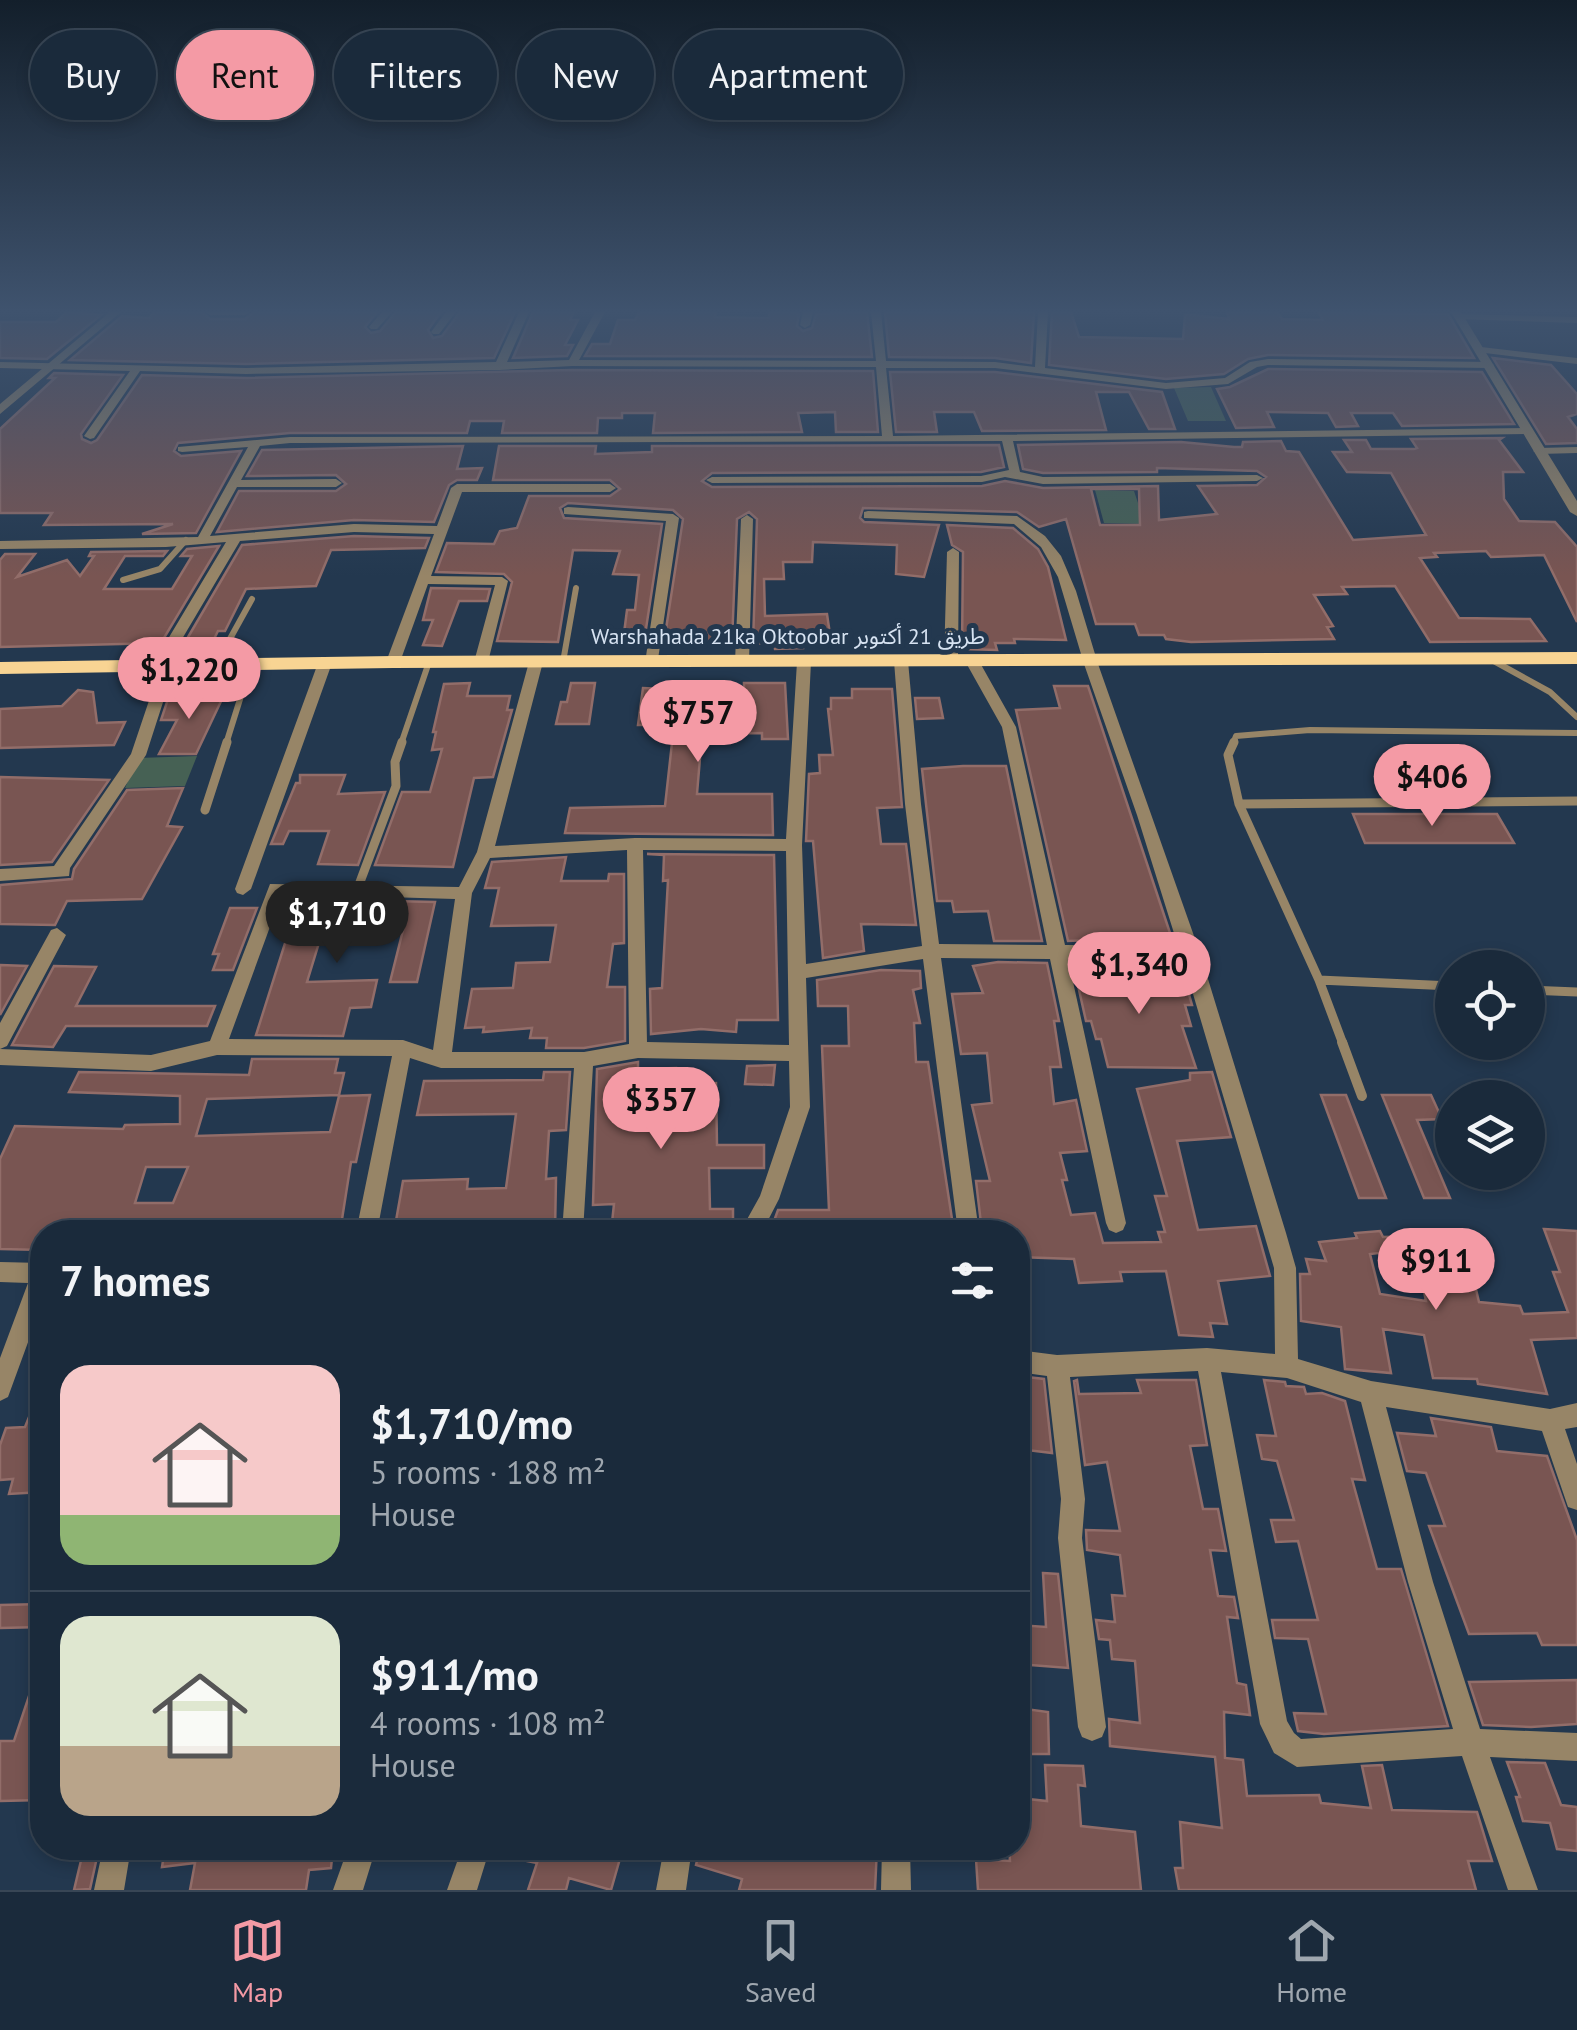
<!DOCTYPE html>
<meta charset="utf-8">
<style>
body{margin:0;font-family:"PT Sans","Noto Sans Arabic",sans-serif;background:#233242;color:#f1f3f6;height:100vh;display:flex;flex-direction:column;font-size:38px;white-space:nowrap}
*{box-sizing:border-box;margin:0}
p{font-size:32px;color:#9fa7af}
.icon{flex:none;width:55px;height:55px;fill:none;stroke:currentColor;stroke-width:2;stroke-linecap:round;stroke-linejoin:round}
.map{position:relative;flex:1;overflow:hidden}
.details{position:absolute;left:30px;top:1220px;width:1000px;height:640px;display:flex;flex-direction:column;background:#1a2a3b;border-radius:40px;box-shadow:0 5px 15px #0003,0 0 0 2px #384655}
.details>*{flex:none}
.hud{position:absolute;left:30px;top:30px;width:1000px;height:90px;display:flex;gap:20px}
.tools{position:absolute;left:1435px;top:950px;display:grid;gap:20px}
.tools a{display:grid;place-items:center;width:110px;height:110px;border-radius:50%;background:#1a2a3b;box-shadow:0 5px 15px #0003,0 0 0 2px #384655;font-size:50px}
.price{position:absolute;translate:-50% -85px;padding:0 22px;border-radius:35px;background:#f49aa5;color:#111;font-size:32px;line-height:65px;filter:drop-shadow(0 2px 5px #0008)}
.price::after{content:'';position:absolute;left:50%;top:60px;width:30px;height:22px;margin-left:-15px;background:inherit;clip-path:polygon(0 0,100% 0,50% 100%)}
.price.active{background:#222;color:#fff}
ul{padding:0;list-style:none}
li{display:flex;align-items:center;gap:30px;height:250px;padding:0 30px}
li+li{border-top:2px solid #384655}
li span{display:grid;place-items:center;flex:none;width:280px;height:200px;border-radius:30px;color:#555}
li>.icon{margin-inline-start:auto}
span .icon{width:120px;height:120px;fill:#fffc;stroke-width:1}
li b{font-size:42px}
h2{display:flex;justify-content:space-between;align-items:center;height:120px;padding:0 30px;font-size:42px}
.pill{padding:0 35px;border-radius:45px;background:#1a2a3b;box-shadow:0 5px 15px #0003,0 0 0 2px #384655;font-size:35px;line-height:90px}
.pill.active{background:#f49aa5;color:#111}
.menu{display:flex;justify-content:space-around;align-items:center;height:140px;border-top:2px solid #384655;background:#1a2a3b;font-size:28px;color:#9fa7af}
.menu a{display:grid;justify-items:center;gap:5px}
.menu .active{color:#f49aa5}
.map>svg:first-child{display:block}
.green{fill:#466154}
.building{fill:#795552;stroke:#926d69;stroke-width:2.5;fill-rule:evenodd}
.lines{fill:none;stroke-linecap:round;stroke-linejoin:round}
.service-far2{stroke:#978567;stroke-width:6}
.service-far1{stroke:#978567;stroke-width:9}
.service{stroke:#978567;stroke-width:10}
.minor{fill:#978567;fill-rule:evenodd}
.tertiary{fill:#978567;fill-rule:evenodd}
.primary{fill:#f8d493;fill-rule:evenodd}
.labels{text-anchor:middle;stroke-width:10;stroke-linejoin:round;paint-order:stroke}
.far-street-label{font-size:22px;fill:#d7e3f2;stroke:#23384f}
</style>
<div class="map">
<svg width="1577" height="1890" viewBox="0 0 1577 1890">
<rect width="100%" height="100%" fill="#23384f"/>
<path class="green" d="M1211 387 1226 421H1188L1174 388Z
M1095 490 1134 491 1145 524 1104 523Z
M197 756 185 786 125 788 138 758Z"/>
<path class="building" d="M67 312 101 315 47 359 0 358V322H56Z
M155 312H202L210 319H245L254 312H377L365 327 371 333 380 331 396 312H441L428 330 433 338 442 336 460 312H515L494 358 246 364 70 360 122 316 149 318Z
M533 312H574L570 320H578L565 345H573L567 356 513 358Z
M639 312H716L715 317 769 318V312H789L799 314 797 326 803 331 812 328 816 314 867 312 872 357 585 356 592 344H610L618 320H635Z
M885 312H1034L1031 363 995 358 889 357Z
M1052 312H1071L1079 337 1183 339 1185 315H1193L1229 319 1227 312H1277L1282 319 1323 320 1319 313 1448 314 1474 358 1268 355 1248 359 1224 374 1166 379 1049 365Z
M1493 358 1551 365 1577 394V414L1568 417 1577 429V443L1546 444Z
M1268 369 1482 372 1514 424 1402 426 1393 413H1351L1358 426 1336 427 1328 413 1267 412 1274 427 1236 428 1217 389 1230 387Z
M572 370 873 371 878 432H836L835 412 798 413 802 432 653 433 655 413H622V418H598L597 433H502L504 421H470L467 433H290L178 443 174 451 181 456 241 451 196 533 142 534 173 524 44 525 52 513H0V429L55 378H49L54 373 123 375 81 434 82 439 91 443 97 440 142 375 246 378Z
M890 372H995L1162 392 1175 429H1149L1129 392H1096L1106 430 982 431 974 412H934L937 432H896Z
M1502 438 1499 440 1523 472H1503L1504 499 1519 521 1555 522 1577 547V622L1544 555 1491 557 1486 551 1434 553 1437 557 1420 558 1459 618 1530 619 1546 641 1430 642 1395 586 1342 587 1347 594 1314 595 1333 626 1327 627 1334 639 1191 642 1166 639 1164 635H1139L1135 624H1096L1066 519 1039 527 1017 512 863 508 860 518 864 522 939 525 924 577 896 574 897 545 813 542 812 562H783L784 579H764L765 616 827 614 831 641 802 642 803 648 775 649 774 643 753 644 757 519 749 512 737 519 732 642 668 645 664 642 683 519 673 510 568 503 560 508 564 518 662 524 644 642 623 641 627 610H635L639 575 613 574 620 551 573 550 558 642 497 641 512 582 504 574 436 572 447 543 494 544 500 531 517 528 529 496H610L620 489 610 480H493L499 446H596L595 454 652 452V446L999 445 1004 467 981 472 712 473 702 481 712 487 982 486 1005 481 1043 488 1158 486 1159 520 1217 514 1198 486 1257 485 1266 477 1257 471 1157 468V472L1043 473 1023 469 1018 445 1181 442 1234 447H1242L1243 442 1281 441 1286 451 1299 452 1353 540 1426 535 1391 473 1347 472 1333 452H1352L1344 440H1366L1371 449H1414L1417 448 1411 439ZM1091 489H1139L1140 525H1100Z
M463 446 457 469 482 468 477 480H457L449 485 434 522 354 520 217 532 239 491H336L346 484 336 475 247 476 262 450Z
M947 525 1013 528 1038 549 1048 567 1066 640 1014 639 1015 643H995L997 650 962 649 963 552 952 545Z
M354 536 429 538 425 548 331 550 316 586 246 589 225 631H218L212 643 184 644 242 545Z
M219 546 161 643 0 647V560L5 554H35L17 577 67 560 80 576 94 556H89L91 552 167 551 163 556H125L104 589H172L192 556H181L187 549Z
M431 588 490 589 487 601H459L442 646 423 645 433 620H423Z
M470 683 467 696H510L507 710H512L493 777 474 778 453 867 375 865 402 792H430L442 749 432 750 436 732H433L444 684Z
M571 683H595L589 724H556L561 702H567Z
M744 683H785L788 739H762V733L702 734 697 794H772L773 835 565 833 570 808 665 806 674 725H638L643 688 744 692Z
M1054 686H1088L1170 933 1158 934 1160 942H1139L1138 938 1068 941 1016 710 1060 708Z
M852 689H892L902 807 877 808 881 844H906L916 925 861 924 864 951 823 958 813 841H806L809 774 820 773 819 755H833L828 709H831V698H852Z
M78 690 93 692 97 723 125 722 114 745 0 748V709L62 706Z
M224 695 196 754H159L177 720H161L169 696Z
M915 698H939L943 718 917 719Z
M963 766H1006L1042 941H994L988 911 954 912 952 901H937L922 769Z
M300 775H345L338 794 385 792 358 865 318 864 329 831H289L283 844H271L296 783H300Z
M0 777 109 780 52 862 0 865Z
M183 788 167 826 182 827 142 899 67 901 55 925 0 924V885L72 879 74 869 127 790Z
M1353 814H1497L1514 843H1365Z
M647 854 774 855 778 1020H737L736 1032 701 1029 651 1034 650 989 662 988 668 880 663 881 664 855Z
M566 857 561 881H608L609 874H624V943L613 944 607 987H625V1041L584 1048H546L547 1038H530L532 1028 483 1032 484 1027 465 1028 472 989 513 988 516 963 550 962 556 925 491 926 499 888H485L492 862Z
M299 899 435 902 417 982H390L404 926 372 927 374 920H326L307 982 377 980 371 1007 350 1008 343 1036 256 1035Z
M230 908H257L233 970H213L219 954H213Z
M998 962 1047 963 1059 1021H1054L1061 1067H1050L1054 1104 1076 1100 1087 1151 1060 1153 1067 1180H1062L1071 1215 1095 1213 1103 1243 1161 1242 1158 1232H1165L1155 1196H1167L1137 1089 1190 1080V1073L1212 1072 1231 1137 1177 1141 1198 1230 1256 1226 1270 1276 1218 1281 1227 1324 1210 1323 1213 1337 1179 1335 1166 1271 1120 1272 1122 1281 1079 1283 1074 1259 1018 1257V1232H982L976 1181H990L972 1105 992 1103 987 1053 961 1054 952 994 983 993 973 966Z
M1073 963H1085L1088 979 1134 980 1132 974H1147L1145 963 1167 964 1169 970H1182L1192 1005H1185L1191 1026H1182L1196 1068 1108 1067 1101 1039H1096L1091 1021H1086Z
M0 965 27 966 0 1015Z
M54 966 96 967 76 1006H215L207 1026H66L53 1047 12 1045Z
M881 970 920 971 921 988 913 990 920 1023H914L916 1062H928L954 1232H770L778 1210H829L822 1046H849L848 1006H818L817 980Z
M252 1059H338L335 1073H344L339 1095 207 1099 196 1136 330 1132 339 1096 370 1095 356 1162H351L340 1232H42V1250L0 1249V1159L15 1126 123 1129 125 1125 180 1124V1096L69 1092 79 1072 249 1075ZM146 1167H188L173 1203H135Z
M638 1062V1069L676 1068V1085L716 1083 717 1145H764V1168H709L710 1209H733V1232H611L614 1204 593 1205 597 1069Z
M775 1065 773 1085 745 1084 747 1066Z
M544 1072H570L566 1130 549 1131 546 1179 556 1178 555 1232H394L403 1181 468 1179 467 1189 506 1188 516 1114 417 1115 424 1081 543 1080Z
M1321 1095H1346L1386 1198H1359Z
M1382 1095H1431L1442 1119 1417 1120 1450 1198H1424Z
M1544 1229 1577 1231V1338L1531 1340 1547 1394 1478 1384 1477 1379 1433 1378 1424 1335 1383 1329 1391 1373 1345 1369 1341 1327 1301 1321 1300 1274H1310L1306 1259 1326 1261 1319 1242 1357 1238 1355 1233 1380 1231 1383 1237 1418 1236 1426 1256H1407L1405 1250 1370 1254 1380 1294 1426 1301 1417 1258 1446 1262 1450 1277 1474 1281 1479 1302 1520 1306 1523 1314 1568 1312 1553 1272H1560Z
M1018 1376 1044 1379 1052 1453 1018 1449Z
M1077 1380 1079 1394 1141 1393 1137 1380H1196L1207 1445 1190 1446 1203 1509H1218L1226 1551 1210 1550 1218 1596 1234 1597 1238 1618 1227 1617 1237 1683 1246 1685 1250 1715 1224 1712 1225 1758 1243 1760 1247 1796 1319 1795 1321 1803 1371 1808 1362 1766 1382 1765 1392 1810 1477 1812 1492 1861H1468L1476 1890H1179L1175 1868H1183L1180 1822 1222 1828 1215 1757 1110 1746 1109 1719 1140 1723 1135 1661 1112 1659 1110 1640 1099 1639 1096 1620 1115 1622 1112 1595 1125 1596 1120 1555 1087 1550 1086 1530 1120 1531 1107 1462 1085 1465 1074 1381Z
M1264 1380 1285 1382 1286 1386 1304 1387 1306 1394 1322 1393 1345 1401 1365 1480 1352 1479 1377 1569H1401L1448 1726 1324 1734 1298 1731 1294 1713 1326 1714 1308 1639 1275 1638 1272 1620H1318L1298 1541 1276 1542 1271 1520H1294L1277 1461 1262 1459 1257 1435 1276 1436Z
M42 1385V1492L9 1494 13 1479 0 1480V1445L6 1428 25 1427Z
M1431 1418 1491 1427 1497 1451 1547 1456 1577 1540V1645H1542L1537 1633 1469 1634 1429 1526H1445L1426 1473 1407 1471 1397 1433 1436 1436Z
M1043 1573 1058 1574 1068 1668 1018 1664V1625L1046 1627Z
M42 1604V1627L0 1628V1605Z
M39 1666 42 1667V1800L0 1801V1741H14Z
M1577 1680V1724L1531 1727 1483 1725 1469 1682Z
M1018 1708 1048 1712 1049 1754H1018Z
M1507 1762 1545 1763 1561 1805 1577 1807V1851L1557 1849 1550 1823 1523 1821 1516 1797H1520Z
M1045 1765 1083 1766 1085 1786 1078 1785 1081 1826 1135 1832 1141 1890H978L976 1859 1010 1861 1009 1848H1018V1798L1047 1801Z
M84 1848H99L90 1889 74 1890Z
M165 1848H333L331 1868 309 1870 306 1890H190L195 1863 162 1867Z
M502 1848H623L611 1890 569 1878 566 1890H528L537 1863 502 1856Z
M700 1848H877L875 1890H739L742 1879 696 1865Z"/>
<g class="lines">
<path class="service-far2" d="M123 580 160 569 186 540
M1492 660 1550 692 1577 717
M563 662 576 588
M216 664 252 599
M226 744 251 664
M401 744 429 662
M1233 744 1236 736 1310 730 1577 733"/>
<path class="service-far1" d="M1234 742 1228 755 1239 804 1319 980 1343 1044
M1239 804 1577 801
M205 810 227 742
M357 890 396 786 395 762 402 742
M1319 980 1452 986
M1528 990 1577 992"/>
<path class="service" d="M1342 1042 1362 1096"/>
<path class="minor" d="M205 312H250L245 315H210Z
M382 312H392L377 329H371L369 327Z
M446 312H456L439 334H433L431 332Z
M519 312H529L507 362 569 360 595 312H605L579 360 876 361 871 312H881L886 361 995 362 1035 367 1038 312H1048L1045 368 1166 383 1225 378 1250 362 1268 359 1489 362 1494 365 1489 368 1268 365 1257 367 1228 384 1166 389 995 368H886L893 436 1526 428 1532 431 1526 434 1013 441 1020 472 1043 477 1257 475 1263 478 1257 481 1043 484 1005 477 982 482 712 483 706 480 712 477 981 476 1009 470 1002 441 290 443 260 446 241 480 336 479 342 483 336 487H237L210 536 354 524 437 526 451 488 457 484H610L616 488 610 492H462L431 576 502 577 508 581 488 662 481 666 474 662 495 585 428 584 400 662 393 666 386 662 434 534 354 532 240 541 169 661 175 665 146 755 70 868 69 876 0 881V869L54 866 131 754 160 668 153 664 226 542 166 547 0 549V541L198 537 248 447 182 452 178 451V447L290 437 882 436 876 367 572 366 499 370 246 374 140 371 94 438 90 439 84 436 130 371 0 368V362L246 368 496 362Z
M803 312H813L810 325 805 328 800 325Z
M1459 314 1577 317V323L1456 319V315Z
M1481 347 1577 358V364L1477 352V348Z
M1577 447V453L1539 454 1533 451 1539 448Z
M568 507 673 514 679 518 657 666H647L645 663 666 521 564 514V508Z
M868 511 1017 516 1045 536 1061 556 1076 591 1098 664 1200 953 1286 1233 1296 1268 1298 1359 1371 1381 1550 1409 1577 1403V1427L1565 1429 1577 1464V1510L1568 1507 1542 1431 1386 1407 1433 1582 1480 1729 1577 1733V1761L1490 1757 1538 1890H1508L1462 1756 1297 1767 1274 1753 1260 1724 1198 1371 1070 1377 1085 1499 1082 1538 1106 1727 1102 1737 1092 1741 1082 1737 1078 1727 1058 1538 1061 1499 1047 1376 1018 1372V1350L1057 1355 1207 1348 1275 1354 1274 1268 1183 960 1068 959 1126 1223 1123 1230 1116 1233 1109 1230 1106 1223 1050 959 941 958 979 1232H958L923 959 806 978 810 1107 779 1199 762 1232H740L760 1196 790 1107 789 1061 638 1058 593 1066 583 1232H562L574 1068H441L410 1058 377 1232H356L392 1056 217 1055 151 1071 0 1065V1049L151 1055 210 1041 270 884 459 887 477 852 529 662 536 658 543 662 495 846 635 838 786 839 797 662 804 658 811 662 802 845 806 964 922 946 905 804 894 661 901 657 908 661 921 804 939 944 1047 945 1002 727 965 661 972 657 979 661 1016 727 1065 945 1178 946 1137 815 1084 664 1058 577 1041 547 1014 524 864 518V512ZM627 850 629 1044 584 1052H452L472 893 490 858ZM643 850 786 851 789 1045 647 1042ZM282 894 455 899 433 1050 403 1040 229 1039ZM1221 1372 1287 1378 1361 1402 1408 1582 1453 1729 1301 1739 1294 1733 1287 1721Z
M747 515 753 519 749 662 742 666 735 662 741 519Z
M953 548 959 552 958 661 951 665 944 661 947 552Z
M325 659 332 663 251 889 243 895 237 893 235 889 318 663Z
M57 928 66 935 7 1046 0 1049V1023L51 930Z
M0 1262 42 1263V1304L8 1397 0 1401V1358L28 1283 0 1282Z
M103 1848H131L124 1890H94Z
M348 1848H376L363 1890H333Z
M462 1848H490L477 1890H447Z
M664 1848H692L686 1890H656Z
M882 1848H910L911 1890H881Z"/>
<path class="tertiary" d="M110 312H121L0 414V404Z
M1451 312H1461L1577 501V516L1570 512Z"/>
<path class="primary" d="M1577 652V664L393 668 0 674V662L393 656Z"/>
</g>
<linearGradient id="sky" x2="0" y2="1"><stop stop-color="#131f2b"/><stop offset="0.54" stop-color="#3f536e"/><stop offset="1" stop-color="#3f536e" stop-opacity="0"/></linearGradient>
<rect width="1577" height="576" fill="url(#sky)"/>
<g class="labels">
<g class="far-street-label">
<text x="788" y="644">Warshahada 21ka Oktoobar طريق 21 أكتوبر</text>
</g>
</g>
</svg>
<div class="tools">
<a><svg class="icon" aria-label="locate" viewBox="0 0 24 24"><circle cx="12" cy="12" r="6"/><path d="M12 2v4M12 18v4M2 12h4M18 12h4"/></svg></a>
<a><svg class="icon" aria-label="layers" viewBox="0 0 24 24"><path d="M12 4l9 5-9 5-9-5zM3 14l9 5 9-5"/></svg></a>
</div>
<b class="price" style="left:189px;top:722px">$1,220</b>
<b class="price" style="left:698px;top:765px">$757</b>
<b class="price" style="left:1432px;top:829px">$406</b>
<b class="price active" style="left:337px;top:966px">$1,710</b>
<b class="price" style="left:1139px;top:1017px">$1,340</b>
<b class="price" style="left:661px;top:1152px">$357</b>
<b class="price" style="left:1436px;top:1313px">$911</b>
<div class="hud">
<a class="pill">Buy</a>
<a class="pill active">Rent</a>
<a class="pill">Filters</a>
<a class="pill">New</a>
<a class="pill">Apartment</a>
</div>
<section class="details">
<h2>7 homes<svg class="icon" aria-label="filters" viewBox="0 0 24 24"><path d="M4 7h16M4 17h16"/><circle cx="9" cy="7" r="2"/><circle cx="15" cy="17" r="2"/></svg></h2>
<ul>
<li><span style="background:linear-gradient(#f6c9c9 75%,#8fb573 0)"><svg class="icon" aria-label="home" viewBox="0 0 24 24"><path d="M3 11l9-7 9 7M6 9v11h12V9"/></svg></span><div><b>$1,710/mo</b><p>5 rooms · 188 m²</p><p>House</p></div></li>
<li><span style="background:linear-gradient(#dfe7d0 65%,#b9a48a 0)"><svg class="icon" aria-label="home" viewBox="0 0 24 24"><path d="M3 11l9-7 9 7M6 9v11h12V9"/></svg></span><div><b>$911/mo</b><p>4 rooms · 108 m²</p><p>House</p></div></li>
</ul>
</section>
</div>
<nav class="menu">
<a class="active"><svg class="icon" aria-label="map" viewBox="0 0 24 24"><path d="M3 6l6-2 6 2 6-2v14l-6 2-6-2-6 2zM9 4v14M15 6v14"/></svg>Map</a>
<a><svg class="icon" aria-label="saved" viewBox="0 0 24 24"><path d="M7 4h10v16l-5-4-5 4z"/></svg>Saved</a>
<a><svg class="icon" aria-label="home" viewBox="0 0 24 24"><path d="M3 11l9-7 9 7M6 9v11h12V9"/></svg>Home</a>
</nav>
